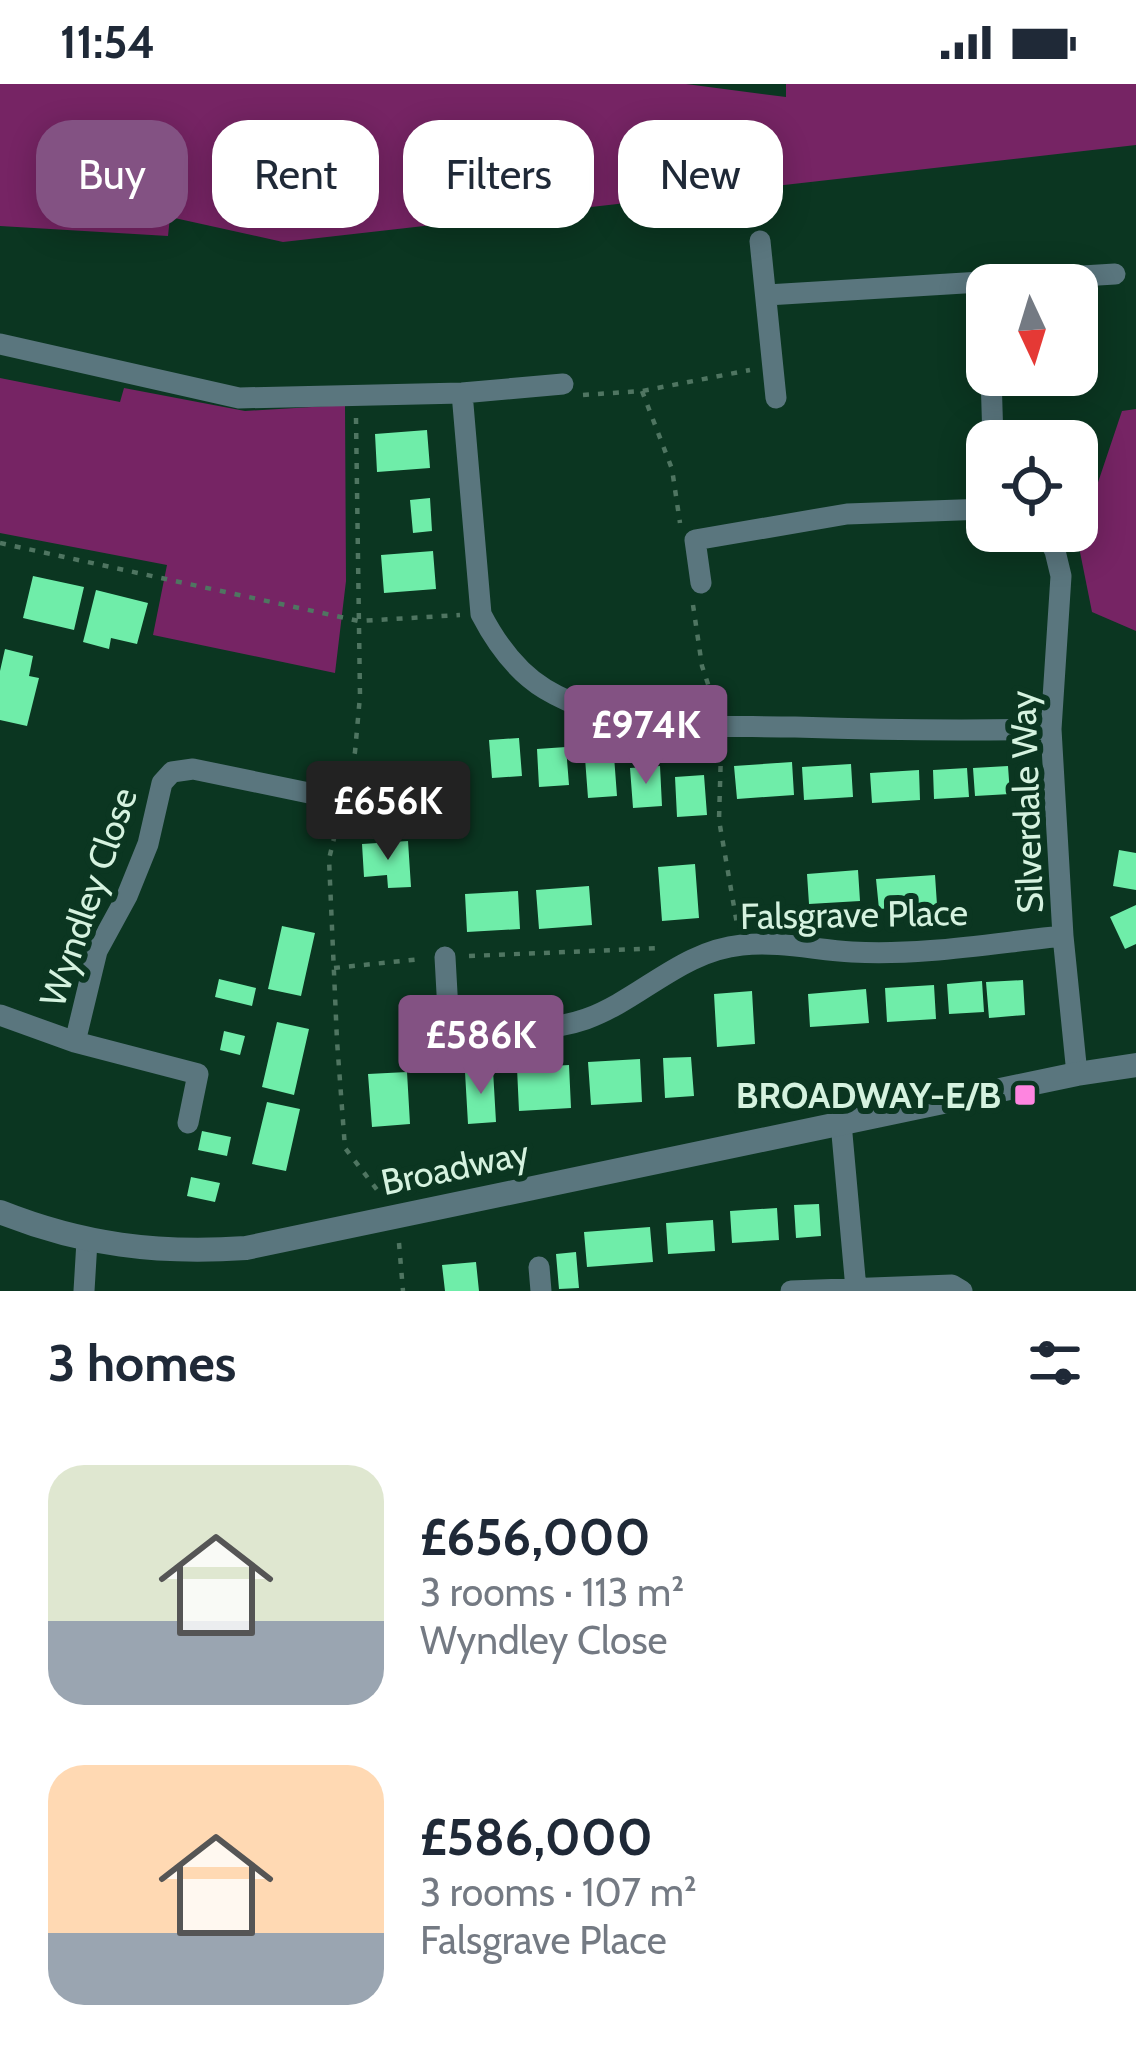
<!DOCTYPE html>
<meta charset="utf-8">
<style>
body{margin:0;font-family:Cabin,sans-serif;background:#f6f6f7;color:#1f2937;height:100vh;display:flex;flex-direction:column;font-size:45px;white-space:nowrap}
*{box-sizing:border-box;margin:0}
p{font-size:39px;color:#747a83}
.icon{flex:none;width:66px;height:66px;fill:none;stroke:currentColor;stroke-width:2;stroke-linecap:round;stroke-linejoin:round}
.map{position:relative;height:1207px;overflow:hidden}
.side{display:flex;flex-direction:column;background:#fff;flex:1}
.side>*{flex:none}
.banner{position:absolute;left:36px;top:36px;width:1065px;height:108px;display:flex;gap:24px}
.needle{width:78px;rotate:176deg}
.controls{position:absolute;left:966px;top:180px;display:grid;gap:24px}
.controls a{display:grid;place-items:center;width:132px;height:132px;border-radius:24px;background:#fff;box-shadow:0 6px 30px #0003;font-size:60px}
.price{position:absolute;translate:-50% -102px;padding:0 27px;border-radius:12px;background:#835283;color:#fff;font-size:39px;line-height:78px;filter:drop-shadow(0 3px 6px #0008)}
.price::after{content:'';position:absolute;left:50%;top:72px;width:36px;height:27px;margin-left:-18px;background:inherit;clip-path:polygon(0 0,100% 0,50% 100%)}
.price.current{background:#222;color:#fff}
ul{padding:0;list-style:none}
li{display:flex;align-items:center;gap:36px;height:300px;padding:0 48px}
li span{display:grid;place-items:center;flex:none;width:336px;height:240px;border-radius:36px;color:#555}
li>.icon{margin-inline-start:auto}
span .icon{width:144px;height:144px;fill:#fffc;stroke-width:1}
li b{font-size:51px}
h2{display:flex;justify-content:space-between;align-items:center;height:144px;padding:0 48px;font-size:51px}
.chip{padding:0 42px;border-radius:36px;background:#fff;box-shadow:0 6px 30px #0003;font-size:42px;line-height:108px}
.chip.current{background:#835283;color:#fff}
.status{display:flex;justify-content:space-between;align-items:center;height:84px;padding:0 60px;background:#fff;direction:ltr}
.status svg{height:33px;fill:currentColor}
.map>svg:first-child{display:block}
.green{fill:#762464}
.building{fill:#6feda9}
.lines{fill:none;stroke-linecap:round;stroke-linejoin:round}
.path{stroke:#4f7561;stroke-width:4.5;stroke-dasharray:6 9;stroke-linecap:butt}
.minor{stroke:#5a767e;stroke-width:21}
.tertiary{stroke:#5a767e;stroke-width:24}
.poi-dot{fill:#fe85e0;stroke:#0b3621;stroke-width:4.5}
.labels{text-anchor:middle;stroke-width:12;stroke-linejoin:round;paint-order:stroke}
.street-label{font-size:36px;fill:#d5f2df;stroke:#0b3621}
.poi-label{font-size:36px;font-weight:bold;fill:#d5f2df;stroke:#0b3621;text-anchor:end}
</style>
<div class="status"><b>11:54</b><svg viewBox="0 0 49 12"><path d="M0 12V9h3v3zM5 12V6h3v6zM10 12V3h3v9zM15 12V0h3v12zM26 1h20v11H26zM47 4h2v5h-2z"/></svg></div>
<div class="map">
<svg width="1136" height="1207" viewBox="0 0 1136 1207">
<rect width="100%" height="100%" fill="#0b3621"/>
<path class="green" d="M0 0H686L786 13V0H1136V61L283 158 170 133 168 152 0 142Z
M0 294 120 318 124 304 245 327 345 321 346 497 335 589 153 551 167 481 0 449Z
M1136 325V547L1092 528 1078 458 1122 327Z"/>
<path class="building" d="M427 346 430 384 377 388 375 350Z
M430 414 432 447 413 449 410 416Z
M433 467 436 505 384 509 381 471Z
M33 492 84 503 74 546 23 534Z
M96 506 148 519 137 560 111 554 109 565 83 558Z
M5 565 33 572 29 592 39 594 27 642 0 636V587Z
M519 654 522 692 492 694 489 656Z
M566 663 569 701 539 703 537 665Z
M614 672 617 712 588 714 585 674Z
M792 678 794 711 737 715 734 682Z
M851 680 853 713 804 716 802 683Z
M660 682 662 722 633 724 630 684Z
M1008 682 1010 710 975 712 973 684Z
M967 684 969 713 934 715 933 686Z
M919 686 920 716 872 719 870 689Z
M704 691 707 731 677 733 675 693Z
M408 757 411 803 388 804 387 791 364 793 362 760Z
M1119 766 1136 769V806L1113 802Z
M695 780 699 834 662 837 658 783Z
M858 786 860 817 809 820 807 790Z
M935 791 937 821 879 825 876 795Z
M589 802 592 841 539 845 536 806Z
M518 807 520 845 467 848 465 810Z
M1136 821V860L1125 865 1110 833Z
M282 842 315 849 301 912 268 905Z
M219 895 256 904 252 922 215 913Z
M1023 896 1025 931 989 934 986 898Z
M982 897 984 928 949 930 947 900Z
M934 901 936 935 887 938 885 904Z
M866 905 869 939 810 943 808 910Z
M752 907 755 960 717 963 714 910Z
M277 938 309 945 294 1011 262 1003Z
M224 947 245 952 240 971 220 966Z
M691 973 694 1012 665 1014 663 974Z
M640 975 642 1018 591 1021 588 978Z
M569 981 571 1024 519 1027 517 984Z
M493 986 496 1038 468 1040 465 988Z
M407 988 410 1040 372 1043 368 990Z
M267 1018 300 1025 286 1087 252 1080Z
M202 1047 231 1053 227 1072 198 1066Z
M191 1093 220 1099 215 1118 187 1112Z
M819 1120 821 1152 796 1154 794 1121Z
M777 1124 779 1156 732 1159 730 1127Z
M713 1136 715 1167 668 1170 666 1139Z
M650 1143 653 1178 587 1183 584 1148Z
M576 1168 579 1204 559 1205 556 1170Z
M476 1178 479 1207H445L442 1181Z"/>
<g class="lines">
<path class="path" d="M642 307 672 385 680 439
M583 311 642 307 750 286
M356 334 360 612 355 668 329 775 337 957 345 1064 381 1111
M0 459 359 537 460 531
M693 521 702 582 715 621
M721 667 719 736 737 840
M322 692 326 687 349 693
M469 872 661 864
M334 884 421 875
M399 1159 403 1207"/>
<path class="minor" d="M760 157 776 314
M985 199 987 231
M767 211 1115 190
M0 260 239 314 462 309 563 300
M991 291 993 357
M462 309 481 530C496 559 517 588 545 605 620 650 712 641 795 643 881 646 966 647 1051 645
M1044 447 1055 467 1061 492 1051 645 1063 852 1077 990
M701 499 695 456 847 430 987 425
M445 873 449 945C493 945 543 950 586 935 641 915 681 867 742 861 779 857 816 866 852 868 922 872 994 859 1063 852
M0 931 75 958 198 990 188 1039
M75 958 97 867 127 812 148 760 162 699 172 688 193 685 309 709
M841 1039 856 1205
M539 1183 541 1207
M84 1207 87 1157
M791 1207 952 1201 962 1207"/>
<path class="tertiary" d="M0 1128C83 1161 157 1170 246 1164L1077 990 1136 981"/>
</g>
<rect class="poi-dot" x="1013" y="999" width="24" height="24" rx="6"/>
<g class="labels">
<g class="street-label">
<text transform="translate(1026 718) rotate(-92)" y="13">Silverdale Way</text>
<text transform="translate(88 813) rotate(-71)" y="13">Wyndley Close</text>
<text transform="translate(854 830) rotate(-1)" y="13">Falsgrave Place</text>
<text transform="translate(455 1083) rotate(-12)" y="13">Broadway</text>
</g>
<g class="poi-label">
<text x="1001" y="1024">BROADWAY-E/B</text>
</g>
</g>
</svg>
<div class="controls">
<a><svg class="needle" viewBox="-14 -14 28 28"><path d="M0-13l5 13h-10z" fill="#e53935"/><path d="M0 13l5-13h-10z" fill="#747a83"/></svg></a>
<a><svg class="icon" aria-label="locate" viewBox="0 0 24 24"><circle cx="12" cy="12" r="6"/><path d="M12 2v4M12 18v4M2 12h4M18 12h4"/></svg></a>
</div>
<b class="price" style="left:646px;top:703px">£974K</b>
<b class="price current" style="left:388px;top:779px">£656K</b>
<b class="price" style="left:481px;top:1013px">£586K</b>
<div class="banner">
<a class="chip current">Buy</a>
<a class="chip">Rent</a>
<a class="chip">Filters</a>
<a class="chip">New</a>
</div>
</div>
<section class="side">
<h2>3 homes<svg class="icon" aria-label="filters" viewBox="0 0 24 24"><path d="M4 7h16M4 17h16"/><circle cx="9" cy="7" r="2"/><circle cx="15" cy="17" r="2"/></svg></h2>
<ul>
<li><span style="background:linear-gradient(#dfe7d0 65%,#9aa5b1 0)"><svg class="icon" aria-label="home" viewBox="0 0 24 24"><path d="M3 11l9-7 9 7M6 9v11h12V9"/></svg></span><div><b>£656,000</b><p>3 rooms · 113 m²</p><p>Wyndley Close</p></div></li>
<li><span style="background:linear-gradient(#ffd9b3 70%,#9aa5b1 0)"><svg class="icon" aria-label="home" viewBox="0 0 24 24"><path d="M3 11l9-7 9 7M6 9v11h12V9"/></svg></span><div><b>£586,000</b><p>3 rooms · 107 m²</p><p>Falsgrave Place</p></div></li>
</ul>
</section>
